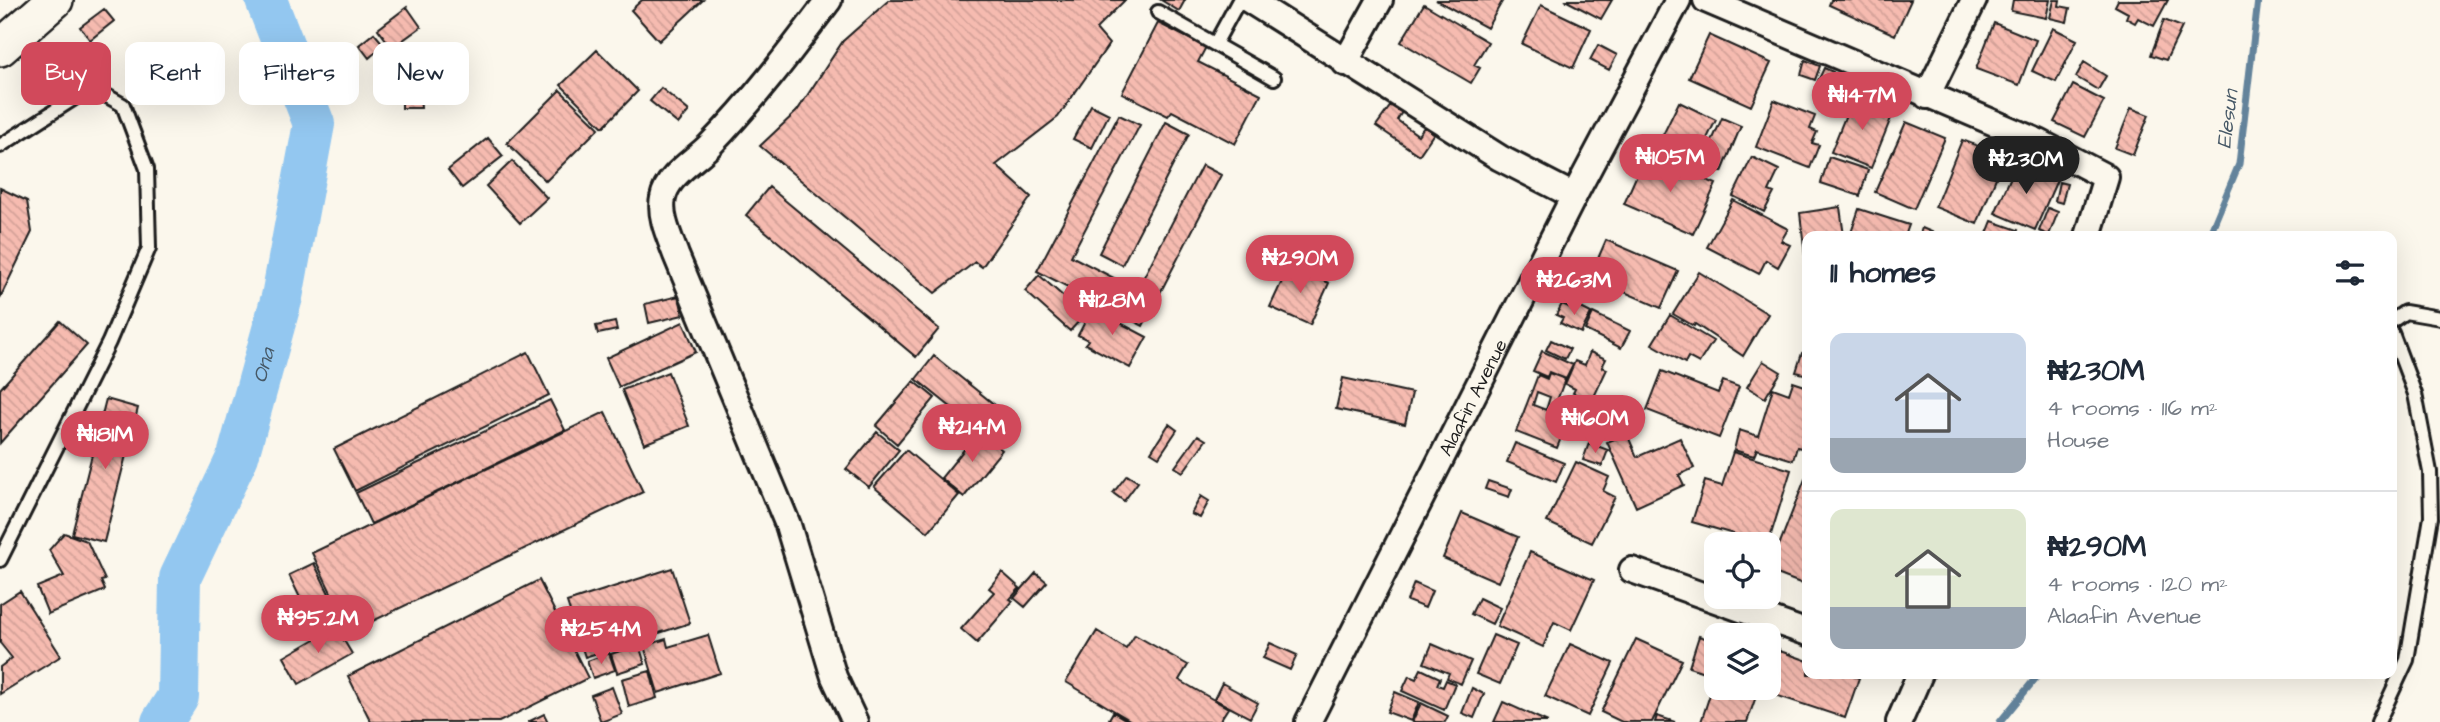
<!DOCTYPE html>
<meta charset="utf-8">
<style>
body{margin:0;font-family:"Architects Daughter",sans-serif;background:#f6f6f7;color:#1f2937;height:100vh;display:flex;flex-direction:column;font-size:26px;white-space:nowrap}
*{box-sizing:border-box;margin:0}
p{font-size:23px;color:#747a83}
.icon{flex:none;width:38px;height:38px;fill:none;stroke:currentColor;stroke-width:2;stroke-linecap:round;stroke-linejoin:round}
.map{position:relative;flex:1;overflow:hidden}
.side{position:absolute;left:1802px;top:231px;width:595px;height:448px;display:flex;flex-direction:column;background:#fff;border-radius:14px;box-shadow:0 7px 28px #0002}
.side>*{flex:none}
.guide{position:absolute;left:21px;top:42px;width:665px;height:63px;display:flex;gap:14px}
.buttons{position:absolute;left:1704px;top:532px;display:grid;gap:14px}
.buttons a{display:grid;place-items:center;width:77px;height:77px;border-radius:14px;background:#fff;box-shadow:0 7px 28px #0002;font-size:35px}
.price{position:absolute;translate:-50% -60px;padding:0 16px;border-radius:24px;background:#d1495b;color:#fff;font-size:23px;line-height:46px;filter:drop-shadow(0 2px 4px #0008)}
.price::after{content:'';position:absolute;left:50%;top:42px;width:21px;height:16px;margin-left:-10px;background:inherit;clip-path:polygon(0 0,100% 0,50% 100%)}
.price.selected{background:#222;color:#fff}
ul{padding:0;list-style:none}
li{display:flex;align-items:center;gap:21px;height:175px;padding:0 28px}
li+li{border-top:2px solid #e0e1e3}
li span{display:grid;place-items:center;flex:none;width:196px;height:140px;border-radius:14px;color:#555}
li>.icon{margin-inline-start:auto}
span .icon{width:84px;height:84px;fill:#fffc;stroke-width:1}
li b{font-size:30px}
h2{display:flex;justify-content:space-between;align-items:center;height:84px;padding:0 28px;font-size:30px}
.pill{padding:0 24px;border-radius:14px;background:#fff;box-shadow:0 7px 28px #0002;font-size:24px;line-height:63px}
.pill.selected{background:#d1495b;color:#fff}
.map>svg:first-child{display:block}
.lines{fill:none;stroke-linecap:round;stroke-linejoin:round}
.stream{stroke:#63839b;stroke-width:7}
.river{stroke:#93c7f0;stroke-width:42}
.building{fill:url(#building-back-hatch);stroke:#1c1c1c;stroke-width:2;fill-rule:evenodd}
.lane-casing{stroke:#1c1c1c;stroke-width:18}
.street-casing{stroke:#1c1c1c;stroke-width:30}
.secondary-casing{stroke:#1c1c1c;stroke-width:40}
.lane{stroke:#fbf7ec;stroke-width:12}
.street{stroke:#fbf7ec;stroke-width:24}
.secondary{stroke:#fbf7ec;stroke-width:35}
.labels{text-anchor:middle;stroke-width:6;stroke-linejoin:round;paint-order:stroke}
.street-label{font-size:19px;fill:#1c1c1c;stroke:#fbf7ec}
.water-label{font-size:21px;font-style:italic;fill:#465866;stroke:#fbf7ec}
</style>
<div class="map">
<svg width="2440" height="722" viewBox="0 0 2440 722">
<defs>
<pattern id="building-back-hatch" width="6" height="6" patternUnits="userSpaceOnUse" patternTransform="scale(1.75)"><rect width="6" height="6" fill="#f6bbb0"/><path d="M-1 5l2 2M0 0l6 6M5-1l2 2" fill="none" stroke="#d2a097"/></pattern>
</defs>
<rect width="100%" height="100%" fill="#fbf7ec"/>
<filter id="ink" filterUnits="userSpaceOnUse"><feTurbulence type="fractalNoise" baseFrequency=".0143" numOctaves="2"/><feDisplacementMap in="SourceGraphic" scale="14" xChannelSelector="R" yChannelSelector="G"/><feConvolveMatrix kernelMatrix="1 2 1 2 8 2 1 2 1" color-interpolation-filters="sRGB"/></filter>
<g filter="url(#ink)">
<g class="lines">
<path class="stream" d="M2209 236 2239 164 2258 0
M2000 722 2039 674"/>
<path class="river" id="s1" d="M162 722 178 697 180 578 238 456 282 297 314 124 266 0"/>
</g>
<path class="building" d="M642 0H703L659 41 631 10Z
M889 0H1125L1096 29 1109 44 1058 117 996 165 1031 197 982 267 975 262 935 293 760 146 797 111 843 41Z
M1161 0H1185L1179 11Z
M1436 0H1503L1487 28Z
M1565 0H1612L1601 19Z
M1831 0H1911L1895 35 1829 5Z
M2013 0H2050L2046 18 2011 11Z
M2054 0H2060L2059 6 2070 8 2067 22 2050 18Z
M2118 0H2168L2154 26 2138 18 2135 23 2126 18 2128 13 2115 6Z
M1424 4 1488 42 1474 65 1480 68 1471 83 1401 42Z
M1541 5 1591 29 1573 68 1522 44Z
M407 7 421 27 392 48 378 29Z
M104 9 114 21 90 40 80 27Z
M2164 20 2182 27 2166 60 2151 55Z
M1158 23 1206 47 1198 62 1261 94 1235 144 1172 111 1168 116 1122 93Z
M1994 23 2036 40 2019 85 1976 69Z
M2053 28 2077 40 2056 82 2032 71Z
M374 33 384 45 369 58 359 45Z
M1709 35 1771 63 1751 106 1689 78Z
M1598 45 1617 55 1609 70 1590 60Z
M597 50 638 91 603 127 561 85Z
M1805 60 1820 66 1815 80 1801 75Z
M2084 62 2106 76 2098 90 2076 77Z
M1824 68 1833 72 1828 85 1818 81Z
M2073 85 2104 101 2085 137 2054 122Z
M661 88 689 111 678 124 650 101Z
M560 90 599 128 546 181 507 143Z
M402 94H420L421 108H402Z
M1853 97 1893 113 1871 168 1831 152Z
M1774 100 1815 116 1810 129 1817 132 1812 143 1819 145 1810 168 1756 147Z
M1679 102 1716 120 1697 159 1660 141Z
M1091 105 1109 114 1092 148 1073 139Z
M1391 105 1402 112 1397 120 1418 135 1424 127 1434 133 1419 155 1376 126Z
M2131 108 2149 115 2133 155 2115 148Z
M1119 115 1140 125 1071 256 1137 290 1202 165 1221 175 1143 326 1037 271Z
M1722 118 1741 126 1722 172 1702 164Z
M1166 122 1189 134 1122 265 1099 253Z
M1906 122 1945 138 1914 209 1875 192Z
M488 138 503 156 462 188 448 170Z
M1962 140 2005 156 1977 224 1935 207Z
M1646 154 1716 184 1693 234 1624 204Z
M1752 157 1779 170 1769 191 1774 193 1764 212 1733 196Z
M1829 157 1868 170 1860 196 1821 183Z
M512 161 547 198 520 223 486 186Z
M2017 163 2057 180 2035 230 1995 213Z
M2059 182 2067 184 2062 203 2055 201Z
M769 187 939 329 916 357 746 215Z
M0 188 27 201 32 232 0 298Z
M1733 200 1788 229 1781 241 1790 245 1778 267 1766 260 1759 274 1707 247Z
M1840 207 1844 236H1808L1806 264 1800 213Z
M2048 208 2058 212 2049 235 2039 231Z
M1859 209 1909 225 1905 236H1850Z
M1992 221 2018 230 2016 236H1986Z
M1922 228 1941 236H1919Z
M1606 240 1678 271 1661 308 1590 277Z
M1289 266 1329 283 1310 325 1270 307Z
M1699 272 1768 314 1743 356 1695 324 1694 326 1673 314Z
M1039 275 1072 304 1079 296 1092 307 1070 331 1025 291Z
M679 296 683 315 649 323 645 304Z
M1095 303 1111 312 1109 317 1147 337 1130 368 1085 344 1088 340 1078 335Z
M1571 303 1591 313 1581 333 1560 323 1563 318 1556 315 1562 304 1569 307Z
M1593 313 1630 331 1621 348 1585 330Z
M1670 315 1713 341 1699 363 1688 357 1685 363 1652 344Z
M60 321 87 345 0 443V389Z
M615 322 617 330 598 334 596 326Z
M683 322 696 352 619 387 606 358Z
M1551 340 1570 349 1565 359 1546 350Z
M1542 351 1573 365 1566 379 1549 372 1547 377 1533 371Z
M528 352 549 395 355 491 334 449Z
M1590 352 1606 359 1602 367 1607 369 1592 401 1573 393 1575 389 1565 384 1575 361 1585 365Z
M1802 353 1808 355V375L1796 372Z
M934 356 1016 422 998 445 916 379Z
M1763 361 1781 372 1765 398 1747 387Z
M1662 371 1718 393 1723 381 1739 387 1719 438 1647 410Z
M668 372 689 426 644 444 622 390Z
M1549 373 1565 379 1555 406 1571 412 1557 448 1516 432 1538 375 1547 379ZM1537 392 1550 397 1546 410 1533 405Z
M1343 378 1412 393 1405 424 1336 409Z
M914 381 935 398 897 444 876 426Z
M1793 382 1808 387 1805 449 1797 447 1793 460 1757 449 1754 456 1734 450 1739 430 1758 436 1773 388 1789 394Z
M106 399 138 408 104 542 72 534Z
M550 400 565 430 371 524 356 493Z
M605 412 643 492 350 632 312 553Z
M1169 424 1177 430 1159 457 1151 452Z
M979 431 1002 450 964 497 941 478Z
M877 432 899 450 869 487 846 469Z
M1627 434 1637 457 1680 438 1694 468 1679 475 1684 485 1636 507 1607 442Z
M1198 435 1206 440 1183 472 1175 467Z
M1515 443 1564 463 1556 482 1507 462Z
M1589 443 1608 450 1602 466 1583 460Z
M906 450 959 495 928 532 874 487Z
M1733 452 1791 470 1768 544 1692 522 1705 481 1722 486Z
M1576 462 1609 477 1603 491 1615 497 1592 543 1547 522Z
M1127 475 1138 482 1124 501 1113 493Z
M1805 479 1808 480V586L1769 571Z
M1488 481 1512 489 1509 497 1485 489Z
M1201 496 1209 501 1200 518 1191 514Z
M1462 513 1518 537 1498 582 1443 558Z
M64 533 87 541 105 580 101 581 105 590 48 614 37 587 64 576 49 550Z
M1530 552 1594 580 1571 630 1554 622 1543 647 1497 626Z
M314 563 341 618 316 631 289 575Z
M672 568 690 623 585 657 567 602Z
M1002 572 1020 588 1010 599 1013 601 977 643 961 629 994 592 989 588Z
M1036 573 1047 582 1025 607 1014 598Z
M539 580 588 678 499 722H371L348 676Z
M1414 583 1432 591 1425 608 1407 601Z
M20 591 61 656 0 694V667L12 658 0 643V604Z
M1479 598 1500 608 1492 624 1471 614Z
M336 627 352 654 299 684 284 657Z
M1097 631 1126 649 1135 635 1188 665 1179 680 1228 708 1219 722H1133L1066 682Z
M708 635 720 673 658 693 644 646 666 639 668 647Z
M1493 635 1517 645 1500 684 1476 674Z
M1699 636 1717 642V688H1759L1747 722H1701L1716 676 1689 667Z
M1636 639 1682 660 1652 722H1622L1601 712Z
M1270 643 1297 655 1290 670 1263 658Z
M1432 644 1471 661 1461 684 1447 678 1449 673 1424 663Z
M1570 644 1613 663 1588 716 1545 696Z
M639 645 645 664 617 673 611 654Z
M1771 645 1779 649 1775 657 1769 655Z
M1780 651 1808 661V674H1847L1859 678 1845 718 1766 692Z
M609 653 615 670 593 678 587 661Z
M1421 669 1440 678 1437 685 1443 687 1446 680 1455 684 1444 710 1402 691 1409 676 1416 679Z
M650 671 657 698 629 707 622 679Z
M1222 683 1258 703 1250 718 1214 699Z
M612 687 622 714 601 722 591 695Z
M1472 688 1484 694 1474 718 1462 713Z
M1395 692 1419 702 1411 721 1387 712Z
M1503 702 1548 722H1494Z
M1421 703 1448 716 1445 722H1412Z
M1113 712 1128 721 1114 722 1109 719Z
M544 714 548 722H528Z
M1657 716 1675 722H1655Z"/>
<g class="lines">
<defs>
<path id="lane" d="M1158 12 1274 78
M1215 44 1239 0
M0 146 84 92H100L123 105 147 169 149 248 109 342 0 560
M2392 321 2405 312 2440 318
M2378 722 2407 660 2431 517 2430 472 2415 394 2392 333"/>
<g id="street">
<path d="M829 0C790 52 754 100 709 146 694 161 667 176 663 198 659 216 670 238 676 255L788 525 834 677 855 722"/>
<path d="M1249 0 1500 158 1574 196"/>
<path d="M1706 0 2039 142 2106 177 2088 236"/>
<path d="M1345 63 1380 0"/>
<path d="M1927 96 1974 0"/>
<path d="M1632 570 1808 633"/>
<path id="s2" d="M1308 722 1574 196 1678 0"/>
<path d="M1899 722 1920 674"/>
</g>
<path id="secondary" d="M0 48 55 0"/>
</defs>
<use href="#lane" class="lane-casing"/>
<use href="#street" class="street-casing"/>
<use href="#secondary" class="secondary-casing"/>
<use href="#lane" class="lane"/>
<use href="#street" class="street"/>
<use href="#secondary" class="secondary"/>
</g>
</g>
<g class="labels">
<g class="street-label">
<text dy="7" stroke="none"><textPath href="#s2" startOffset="364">Alaafin Avenue</textPath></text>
</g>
<g class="water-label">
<text transform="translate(2227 119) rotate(-83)" y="7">Elesun</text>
<text dy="7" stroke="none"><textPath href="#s1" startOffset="378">Ona</textPath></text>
</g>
</g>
</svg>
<div class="buttons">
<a><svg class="icon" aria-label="locate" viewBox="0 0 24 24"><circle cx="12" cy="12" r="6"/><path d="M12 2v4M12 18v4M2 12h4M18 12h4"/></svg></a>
<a><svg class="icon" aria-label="layers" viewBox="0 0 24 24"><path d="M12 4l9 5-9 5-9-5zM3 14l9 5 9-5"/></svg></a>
</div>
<b class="price" style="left:1862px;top:132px">₦147M</b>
<b class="price" style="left:1670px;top:194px">₦105M</b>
<b class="price selected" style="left:2026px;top:196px">₦230M</b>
<b class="price" style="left:1300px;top:295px">₦290M</b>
<b class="price" style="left:1574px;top:317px">₦263M</b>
<b class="price" style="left:1112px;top:337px">₦128M</b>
<b class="price" style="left:1595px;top:455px">₦160M</b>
<b class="price" style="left:972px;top:464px">₦214M</b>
<b class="price" style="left:105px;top:471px">₦181M</b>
<b class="price" style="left:318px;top:655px">₦95.2M</b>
<b class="price" style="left:601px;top:666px">₦254M</b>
<div class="guide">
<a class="pill selected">Buy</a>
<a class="pill">Rent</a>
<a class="pill">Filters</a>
<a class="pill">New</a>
</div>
<section class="side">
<h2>11 homes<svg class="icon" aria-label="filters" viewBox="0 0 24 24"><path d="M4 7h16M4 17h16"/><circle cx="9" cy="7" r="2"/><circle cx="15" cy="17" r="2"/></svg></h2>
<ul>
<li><span style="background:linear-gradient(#c9d6e8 75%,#9aa5b1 0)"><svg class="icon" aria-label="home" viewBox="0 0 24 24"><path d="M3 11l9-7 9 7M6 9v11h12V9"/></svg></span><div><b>₦230M</b><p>4 rooms · 116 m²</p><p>House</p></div></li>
<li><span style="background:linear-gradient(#dfe7d0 70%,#9aa5b1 0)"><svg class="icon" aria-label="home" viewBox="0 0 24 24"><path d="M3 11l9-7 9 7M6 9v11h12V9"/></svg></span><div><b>₦290M</b><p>4 rooms · 120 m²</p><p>Alaafin Avenue</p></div></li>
</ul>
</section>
</div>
